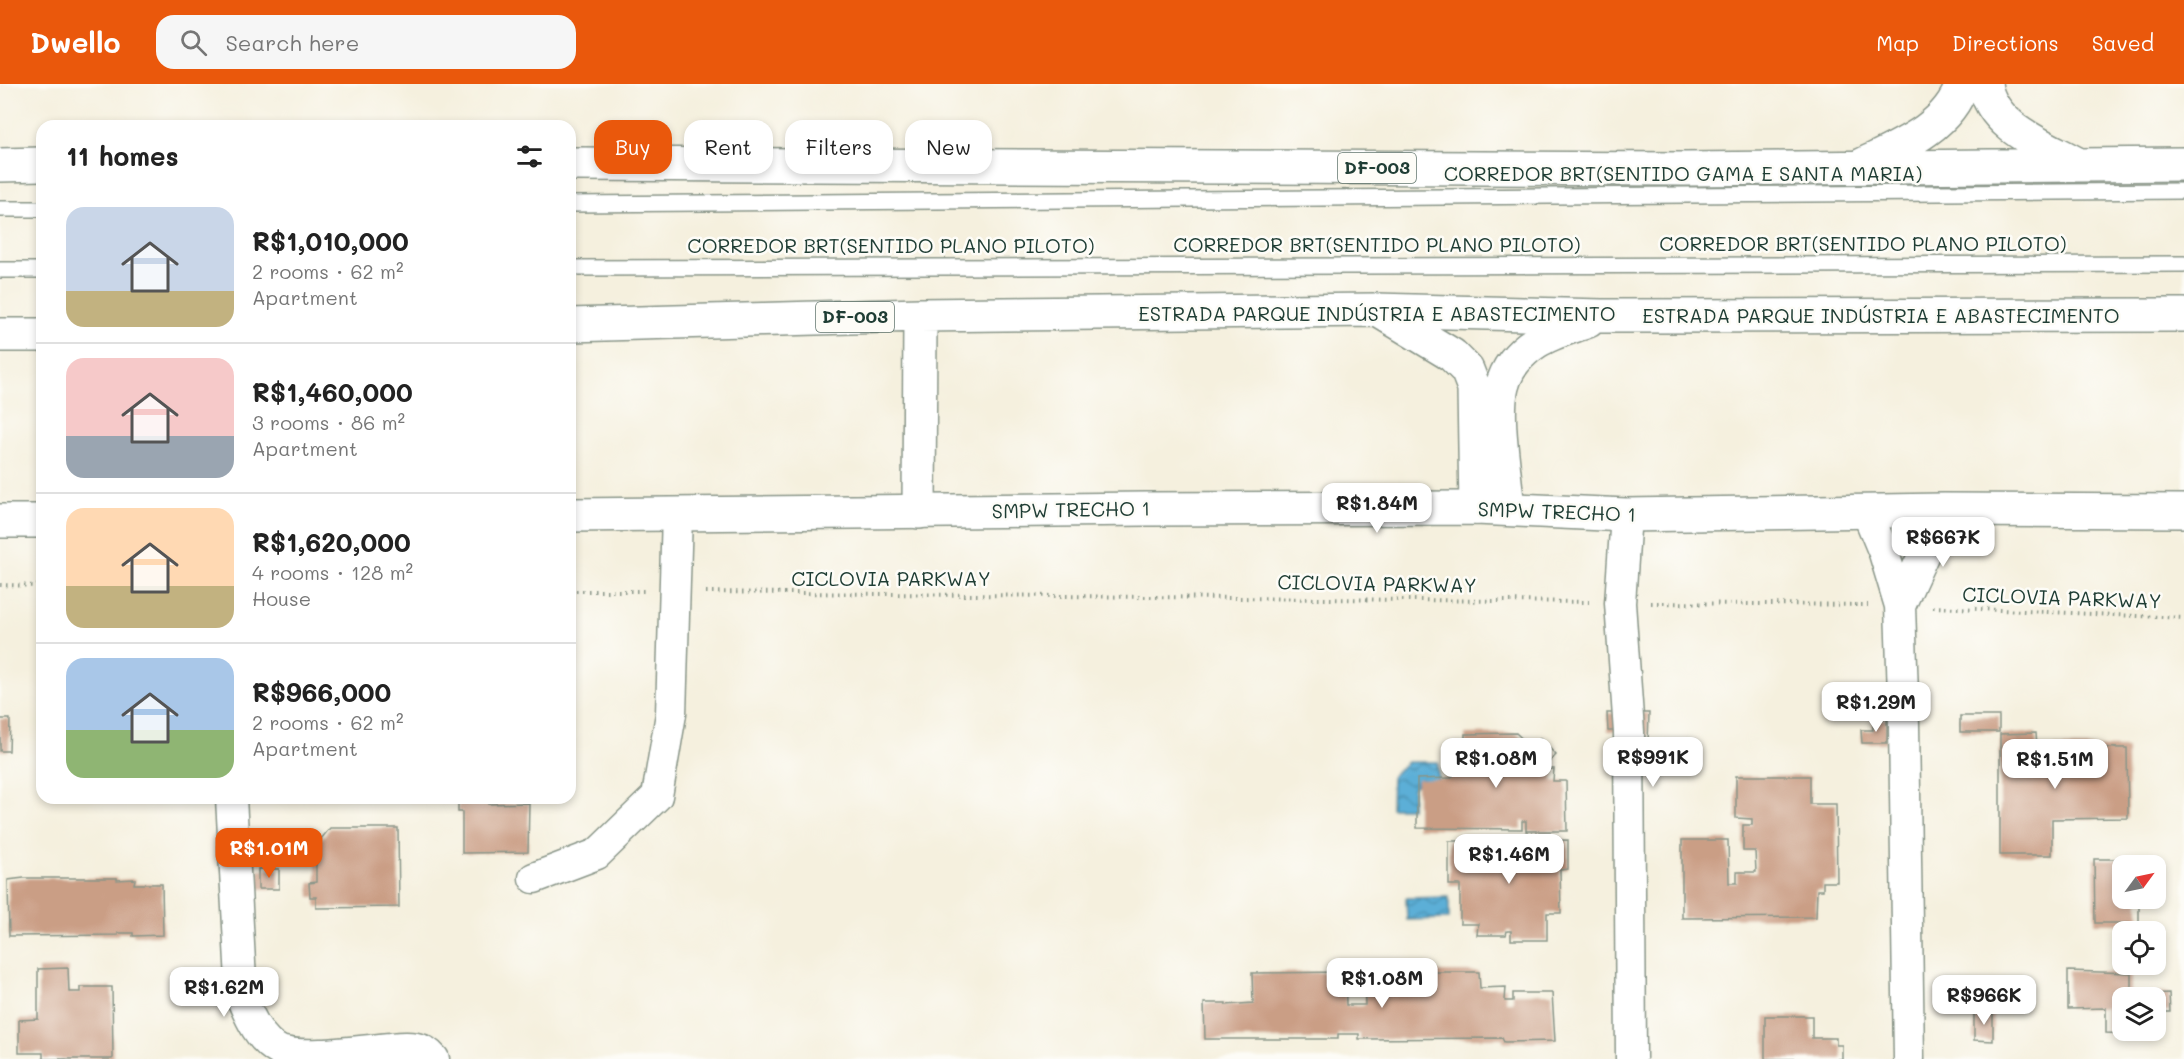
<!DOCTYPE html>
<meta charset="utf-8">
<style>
body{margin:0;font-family:Mali,sans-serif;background:#f6f6f6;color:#222;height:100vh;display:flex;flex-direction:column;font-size:22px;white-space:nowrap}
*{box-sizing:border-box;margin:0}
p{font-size:20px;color:#767676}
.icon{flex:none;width:33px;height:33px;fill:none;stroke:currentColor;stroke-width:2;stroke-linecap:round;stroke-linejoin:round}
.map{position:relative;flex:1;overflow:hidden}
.side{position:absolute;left:36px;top:36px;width:540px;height:684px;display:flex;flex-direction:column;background:#fff;border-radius:18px;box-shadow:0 3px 9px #0003}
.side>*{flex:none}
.banner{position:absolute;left:594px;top:36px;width:570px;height:54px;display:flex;gap:12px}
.needle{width:39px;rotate:57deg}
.tools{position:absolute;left:2112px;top:771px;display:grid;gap:12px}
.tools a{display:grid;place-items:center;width:54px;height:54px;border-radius:12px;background:#fff;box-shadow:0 3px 9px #0003;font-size:30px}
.price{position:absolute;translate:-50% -51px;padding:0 14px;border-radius:12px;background:#fff;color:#222;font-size:20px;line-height:39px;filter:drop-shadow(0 2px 3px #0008)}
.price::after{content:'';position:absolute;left:50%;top:36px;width:18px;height:14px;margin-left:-9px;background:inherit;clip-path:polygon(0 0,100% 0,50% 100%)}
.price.active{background:#ea580c;color:#fff}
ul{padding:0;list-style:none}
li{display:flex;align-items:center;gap:18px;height:150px;padding:0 30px}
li+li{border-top:2px solid #e0e0e0}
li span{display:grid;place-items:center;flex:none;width:168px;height:120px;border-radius:18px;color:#555}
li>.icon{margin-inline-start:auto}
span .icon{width:72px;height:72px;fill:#fffc;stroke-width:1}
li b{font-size:26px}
h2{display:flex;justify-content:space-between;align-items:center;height:72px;padding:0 30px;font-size:26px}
.pill{padding:0 21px;border-radius:18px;background:#fff;box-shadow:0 3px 9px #0003;font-size:21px;line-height:54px}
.pill.active{background:#ea580c;color:#fff}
header{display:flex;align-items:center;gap:36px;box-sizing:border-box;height:84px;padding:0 30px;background:#ea580c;color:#fff}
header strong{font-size:28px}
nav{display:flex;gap:33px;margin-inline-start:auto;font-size:21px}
.search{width:420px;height:54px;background:#f6f6f6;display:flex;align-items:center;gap:15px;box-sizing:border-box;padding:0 21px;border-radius:18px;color:#767676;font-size:22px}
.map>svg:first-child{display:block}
.water{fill:url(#water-waves);stroke:#3e7686;stroke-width:1.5}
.building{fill:#ca9e85}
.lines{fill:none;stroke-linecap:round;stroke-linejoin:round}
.lane-casing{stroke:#8a9689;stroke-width:18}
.street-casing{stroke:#8a9689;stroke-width:33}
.secondary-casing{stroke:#8a9689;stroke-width:36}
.highway-casing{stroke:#8a9689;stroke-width:36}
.path{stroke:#8a9689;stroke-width:4;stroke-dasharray:1.5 4.5;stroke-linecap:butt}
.lane{stroke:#fff;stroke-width:15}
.street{stroke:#fff;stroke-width:30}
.secondary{stroke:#fff;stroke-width:33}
.highway{stroke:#fff;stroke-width:33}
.labels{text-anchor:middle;stroke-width:5;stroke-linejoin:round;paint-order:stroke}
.shield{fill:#fdfcf7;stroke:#62766e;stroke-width:1.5}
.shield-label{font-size:18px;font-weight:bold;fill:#1f3d34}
.street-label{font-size:20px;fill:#1f3d34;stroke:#fdfcf7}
</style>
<header>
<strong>Dwello</strong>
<div class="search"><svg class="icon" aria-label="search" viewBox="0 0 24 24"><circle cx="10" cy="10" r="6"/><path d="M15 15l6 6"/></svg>Search here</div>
<nav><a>Map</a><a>Directions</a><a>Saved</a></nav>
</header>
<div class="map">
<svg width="2184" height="975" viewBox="0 0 2184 975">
<defs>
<pattern id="water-waves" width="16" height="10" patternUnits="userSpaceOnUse" patternTransform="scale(1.5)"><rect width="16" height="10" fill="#5cafd7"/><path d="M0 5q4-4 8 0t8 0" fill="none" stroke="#4b90af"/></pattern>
</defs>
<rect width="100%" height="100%" fill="#fdfcf7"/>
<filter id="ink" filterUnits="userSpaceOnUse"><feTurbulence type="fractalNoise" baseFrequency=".0167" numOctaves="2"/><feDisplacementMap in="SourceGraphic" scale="12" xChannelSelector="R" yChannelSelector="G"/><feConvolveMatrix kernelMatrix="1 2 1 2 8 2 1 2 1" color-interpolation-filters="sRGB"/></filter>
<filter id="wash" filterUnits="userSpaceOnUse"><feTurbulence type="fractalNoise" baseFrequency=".008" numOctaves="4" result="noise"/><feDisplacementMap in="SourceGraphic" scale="24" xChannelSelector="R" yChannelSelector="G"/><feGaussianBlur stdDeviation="1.35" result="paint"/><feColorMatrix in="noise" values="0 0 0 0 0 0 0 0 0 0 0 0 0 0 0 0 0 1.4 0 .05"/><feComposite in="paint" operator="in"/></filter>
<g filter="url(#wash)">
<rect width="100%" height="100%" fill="#f5f0de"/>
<path class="water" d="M1407 678H1438V698H1419L1413 704 1412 724H1391L1392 692Z
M1449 813V835L1407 836 1406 814Z"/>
<g id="blocks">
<path class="building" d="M1607 629H1649L1648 659 1633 660 1617 647H1608Z
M1960 632H1999V648H1960Z
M0 635H10L9 667H0Z
M1873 635H1887V659H1862L1861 646H1873Z
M1516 649 1531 663 1540 654 1556 671 1548 679V685H1554L1553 697H1566L1567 747H1526V737H1522V745L1417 744V695L1450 694 1465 683V650Z
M2036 649 2037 663 2127 664 2128 734 2052 735V771H2000V650Z
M1736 692H1810V720H1836L1837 798H1823V806H1817L1816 833 1682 834V756H1728L1729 799H1737V788H1756L1755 767H1743V741H1752V735L1736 734Z
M458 714H489V720L529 719 528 768 462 769V728H458Z
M330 744H398L399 823 316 824V813H310L309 799 316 798V761Z
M1568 756V785L1560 786 1561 829H1547V856H1511V847H1507L1506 851H1477L1478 840H1460V801H1449V757H1500L1499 765 1505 764V757Z
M2094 775H2139V782H2122V814H2139V839H2095Z
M258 785H279V805H258Z
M24 794H117V796L135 795 134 800H162L163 851 133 852V849H118V851L9 852 8 796Z
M1364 881H1388V888H1479L1480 904 1506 903 1505 917H1513V909H1552L1555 957 1504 958 1502 954 1359 955V950H1338V955H1205L1204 919H1226V921L1253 919 1252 889 1345 888 1346 921H1365Z
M68 884 69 908H80V903H112L113 974 112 975H43V969H19V936L38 935V885Z
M2068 887 2131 889V914H2122V946H2130V950L2106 949V924L2068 925Z
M2169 909 2170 928H2156V914H2150V910Z
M1974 927H1993V957L1974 956Z
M1765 932H1812V954H1836V961H1842V975H1765Z"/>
</g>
</g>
<g filter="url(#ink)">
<use href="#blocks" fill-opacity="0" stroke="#8a9689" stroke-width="1.5"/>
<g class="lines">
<defs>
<path id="lane" d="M570 120 2184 107
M0 125H42
M570 184 2184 180
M0 186H42"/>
<path id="street" d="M1867 428 1884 469 1900 522 1904 641 1909 975
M1626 431 1620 519 1629 648 1631 975
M1900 522 1944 426
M231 714 242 915C250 934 260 957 280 967 305 975 363 966 391 964 407 962 423 961 434 975
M534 794 597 770 657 712 671 630 677 430"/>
<path id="secondary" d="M570 431 1146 425 1476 424 1626 431 1944 426 2184 427
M0 437H42"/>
<path id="highway" d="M1985 0C1991 43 2043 61 2077 80
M570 80 1685 85 2184 80
M0 81 42 80
M1862 81C1899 63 1949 43 1962 0
M1381 228 1452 271 1467 286 1474 304 1476 424
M570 241 920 231 1376 226 1602 232 2184 231
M0 251H42
M1508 425C1506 404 1503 382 1501 360 1497 317 1496 284 1536 258 1551 248 1572 243 1588 237
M919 428 920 231"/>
</defs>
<use href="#lane" class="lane-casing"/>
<use href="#street" class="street-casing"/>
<use href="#secondary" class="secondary-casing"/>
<use href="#highway" class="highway-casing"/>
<path class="path" d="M0 501 42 502
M570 507H644
M706 508 1589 518
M1651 519 1868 521
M1933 523 2184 534"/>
<use href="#lane" class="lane"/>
<use href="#street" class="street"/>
<use href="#secondary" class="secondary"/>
<use href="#highway" class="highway"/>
</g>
</g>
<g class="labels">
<g class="shield">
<rect x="1338" y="69" width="78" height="30" rx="4.5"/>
<rect x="816" y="218" width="78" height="30" rx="4.5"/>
</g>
<g class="shield-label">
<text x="1377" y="90">DF-003</text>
<text x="855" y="239">DF-003</text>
</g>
<g class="street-label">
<text x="1683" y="97">CORREDOR BRT(SENTIDO GAMA E SANTA MARIA)</text>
<text x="1863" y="167">CORREDOR BRT(SENTIDO PLANO PILOTO)</text>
<text x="1377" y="168">CORREDOR BRT(SENTIDO PLANO PILOTO)</text>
<text x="891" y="169">CORREDOR BRT(SENTIDO PLANO PILOTO)</text>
<text x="1377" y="237">ESTRADA PARQUE INDÚSTRIA E ABASTECIMENTO</text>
<text x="1881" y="239">ESTRADA PARQUE INDÚSTRIA E ABASTECIMENTO</text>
<text transform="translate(1071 426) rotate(-1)" y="7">SMPW TRECHO 1</text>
<text transform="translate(1557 428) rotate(2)" y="7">SMPW TRECHO 1</text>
<text x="891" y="502">CICLOVIA PARKWAY</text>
<text transform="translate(1377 500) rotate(1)" y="7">CICLOVIA PARKWAY</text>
<text transform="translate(2062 514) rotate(2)" y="7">CICLOVIA PARKWAY</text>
</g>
</g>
</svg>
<div class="tools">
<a><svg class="needle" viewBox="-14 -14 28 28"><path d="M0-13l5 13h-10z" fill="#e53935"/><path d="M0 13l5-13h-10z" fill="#767676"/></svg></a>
<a><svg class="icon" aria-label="locate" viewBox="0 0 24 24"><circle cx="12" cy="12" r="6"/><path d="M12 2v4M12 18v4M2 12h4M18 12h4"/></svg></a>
<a><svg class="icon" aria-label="layers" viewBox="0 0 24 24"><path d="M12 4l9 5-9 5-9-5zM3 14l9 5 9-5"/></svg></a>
</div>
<b class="price" style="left:1377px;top:450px">R$1.84M</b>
<b class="price" style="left:1943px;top:484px">R$667K</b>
<b class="price" style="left:1876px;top:649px">R$1.29M</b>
<b class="price" style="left:1653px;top:704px">R$991K</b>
<b class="price" style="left:1496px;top:705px">R$1.08M</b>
<b class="price" style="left:2055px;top:706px">R$1.51M</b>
<b class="price active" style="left:269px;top:795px">R$1.01M</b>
<b class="price" style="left:1509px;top:801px">R$1.46M</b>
<b class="price" style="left:1382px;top:925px">R$1.08M</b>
<b class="price" style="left:224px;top:934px">R$1.62M</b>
<b class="price" style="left:1984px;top:942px">R$966K</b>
<div class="banner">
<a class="pill active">Buy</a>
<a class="pill">Rent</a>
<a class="pill">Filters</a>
<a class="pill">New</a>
</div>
<section class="side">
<h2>11 homes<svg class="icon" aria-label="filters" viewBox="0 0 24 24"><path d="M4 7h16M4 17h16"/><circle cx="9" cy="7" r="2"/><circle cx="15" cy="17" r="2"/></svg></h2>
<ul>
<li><span style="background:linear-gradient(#c9d6e8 70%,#c2b280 0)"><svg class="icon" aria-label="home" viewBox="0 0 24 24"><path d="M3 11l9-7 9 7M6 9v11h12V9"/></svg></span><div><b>R$1,010,000</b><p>2 rooms · 62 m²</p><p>Apartment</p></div></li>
<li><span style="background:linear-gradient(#f6c9c9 65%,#9aa5b1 0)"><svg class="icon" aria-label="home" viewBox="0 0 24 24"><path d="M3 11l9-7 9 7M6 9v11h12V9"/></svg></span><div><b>R$1,460,000</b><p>3 rooms · 86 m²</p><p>Apartment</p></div></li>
<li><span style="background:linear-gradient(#ffd9b3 65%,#c2b280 0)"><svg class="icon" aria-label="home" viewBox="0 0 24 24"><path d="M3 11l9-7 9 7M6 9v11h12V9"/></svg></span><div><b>R$1,620,000</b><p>4 rooms · 128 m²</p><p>House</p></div></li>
<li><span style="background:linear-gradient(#a9c7e8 60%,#8fb573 0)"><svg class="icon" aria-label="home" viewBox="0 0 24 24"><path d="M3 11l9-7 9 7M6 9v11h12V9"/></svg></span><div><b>R$966,000</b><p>2 rooms · 62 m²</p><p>Apartment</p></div></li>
</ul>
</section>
</div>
